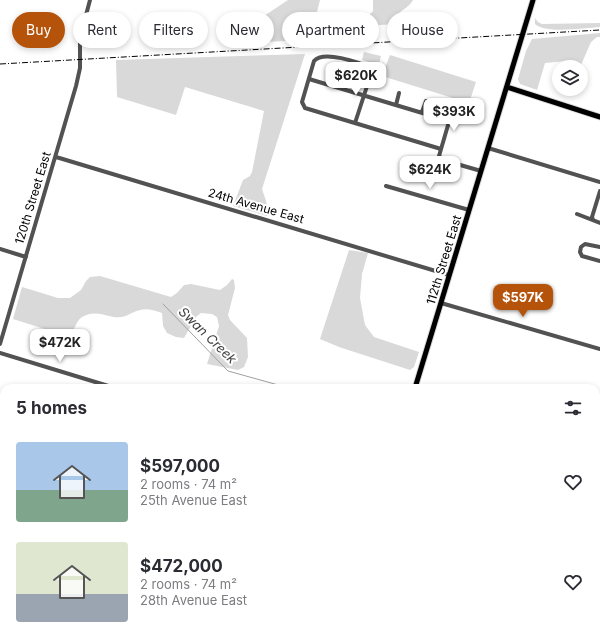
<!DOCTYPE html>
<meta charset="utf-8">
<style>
body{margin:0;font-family:Inter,sans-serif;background:#f2f2f3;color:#2b2b33;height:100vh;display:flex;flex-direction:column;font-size:15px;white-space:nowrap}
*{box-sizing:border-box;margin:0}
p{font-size:13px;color:#7c7c81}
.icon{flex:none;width:22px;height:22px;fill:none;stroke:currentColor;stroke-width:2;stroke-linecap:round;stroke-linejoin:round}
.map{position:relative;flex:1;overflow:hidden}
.side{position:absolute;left:0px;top:384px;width:600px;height:256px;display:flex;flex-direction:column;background:#fff;border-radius:12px 12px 0 0;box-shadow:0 2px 6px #0003}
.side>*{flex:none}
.guide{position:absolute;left:12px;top:12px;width:576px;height:36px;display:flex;gap:8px}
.tools{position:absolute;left:552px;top:60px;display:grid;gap:8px}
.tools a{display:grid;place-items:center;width:36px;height:36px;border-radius:50%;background:#fff;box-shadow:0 2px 6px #0003;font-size:20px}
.price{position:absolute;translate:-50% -34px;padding:0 9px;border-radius:8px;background:#fff;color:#222;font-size:13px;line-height:26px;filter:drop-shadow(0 1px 2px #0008)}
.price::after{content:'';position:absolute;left:50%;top:24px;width:12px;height:9px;margin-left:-6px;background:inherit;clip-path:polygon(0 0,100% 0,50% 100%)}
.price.selected{background:#b45309;color:#fff}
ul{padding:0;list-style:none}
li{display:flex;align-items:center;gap:12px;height:100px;padding:0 16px}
li span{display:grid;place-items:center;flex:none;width:112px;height:80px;border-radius:4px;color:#555}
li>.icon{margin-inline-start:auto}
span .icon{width:48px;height:48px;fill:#fffc;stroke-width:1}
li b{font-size:17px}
h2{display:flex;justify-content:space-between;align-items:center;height:48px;padding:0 16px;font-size:17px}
.chip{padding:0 14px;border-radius:18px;background:#fff;box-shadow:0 2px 6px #0003;font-size:14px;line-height:36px}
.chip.selected{background:#b45309;color:#fff}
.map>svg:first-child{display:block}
.green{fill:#d9d9d9}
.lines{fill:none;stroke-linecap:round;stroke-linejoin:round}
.stream{stroke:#a0a0a0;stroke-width:1}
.major-casing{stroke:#dbdbdb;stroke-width:7}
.highway-casing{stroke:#dbdbdb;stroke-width:8}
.minor{stroke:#525252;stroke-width:4}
.major{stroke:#000;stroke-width:5}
.highway{stroke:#000;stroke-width:5.5}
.rail{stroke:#000;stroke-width:1;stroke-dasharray:6 2 1 2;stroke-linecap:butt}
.labels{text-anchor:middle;stroke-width:4;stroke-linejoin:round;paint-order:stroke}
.street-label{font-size:12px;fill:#000;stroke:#fff}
.water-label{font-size:13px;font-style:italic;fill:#414141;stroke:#fff}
</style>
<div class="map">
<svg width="600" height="640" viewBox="0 0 600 640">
<rect width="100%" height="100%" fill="#fff"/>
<path class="green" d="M288 0H320L313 28 307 40 243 43 244 24 249 12 264 16Z
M373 0H413C407 11 396 9 396 24L365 26 363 21 373 11Z
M535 18 538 22 542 24 600 23V27C586 28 545 34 535 24Z
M600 33V37H597L591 42 581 65 567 61 545 63 537 90 520 84 518 79 526 51 532 39Z
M364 52 381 56 379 65 362 60Z
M305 54 262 189 268 207 267 216 233 206 243 180 250 176 252 172 264 111 185 87 176 115 117 97 116 60Z
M390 55 476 82 469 103 382 76Z
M349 250 368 253 362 274 360 298 365 325 374 337 419 352 414 367 410 370 339 347 320 339Z
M100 276 171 297 177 293 184 285 191 284 220 290 227 285 232 279 234 280 235 288 228 315 230 320 247 338 248 357 244 367 238 370 207 364 219 326 217 317 212 314 201 313 196 317 184 338 176 337 167 333 163 326 162 313C150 309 144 307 132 313 129 314 125 317 121 317 109 319 97 308 82 317 75 322 75 332 67 336L13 319 22 287 58 298H70L81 290 86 281 90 277Z
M4 420V459L0 457V425Z
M599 484H600V583L596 582V494Z
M4 526V568L0 576V536Z
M210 636H291V640H211Z"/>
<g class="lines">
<path class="stream" d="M163 304 228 371 289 388"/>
<defs>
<path id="major" d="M507 87 600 117
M415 388 533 0
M339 640 340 636"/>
<path id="highway" d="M596 422 600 407
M596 458 600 444
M533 640 534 636
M543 640 545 636"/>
</defs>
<use href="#major" class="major-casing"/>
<use href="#highway" class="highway-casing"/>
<path class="minor" d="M309 79 449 121
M396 105 399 93
M453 108 439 156 443 160 481 171
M422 112 426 101
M355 123 369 80 370 68C359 62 323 50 314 61L302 102 305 108 441 149
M488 148 600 182
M56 157 449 275
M386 186 469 210
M577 214 600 223
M593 220 592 217 600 191
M600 247 585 244 581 247 580 252 582 256 600 261
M0 249 26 257
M441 303 600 349
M0 344 76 86 80 68V38L90 0
M0 353 115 388
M0 462 4 464
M593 636 600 638"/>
<use href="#major" class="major"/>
<use href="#highway" class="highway"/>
<path class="rail" d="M0 64 600 30"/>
</g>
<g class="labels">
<g class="street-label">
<text transform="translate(33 198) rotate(-73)" y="4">120th Street East</text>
<text transform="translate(256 206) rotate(16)" y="4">24th Avenue East</text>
<text transform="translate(444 260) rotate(-73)" y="4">112th Street East</text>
</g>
<g class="water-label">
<text transform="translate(208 335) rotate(44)" y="5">Swan Creek</text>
</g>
</g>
</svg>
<div class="tools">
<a><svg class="icon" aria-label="layers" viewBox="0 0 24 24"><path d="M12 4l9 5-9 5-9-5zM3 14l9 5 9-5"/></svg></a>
</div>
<b class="price" style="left:356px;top:96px">$620K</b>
<b class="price" style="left:454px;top:132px">$393K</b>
<b class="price" style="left:430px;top:190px">$624K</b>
<b class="price selected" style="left:523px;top:318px">$597K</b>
<b class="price" style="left:60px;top:363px">$472K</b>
<div class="guide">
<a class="chip selected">Buy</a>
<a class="chip">Rent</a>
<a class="chip">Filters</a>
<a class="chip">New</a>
<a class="chip">Apartment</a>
<a class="chip">House</a>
</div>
<section class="side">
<h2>5 homes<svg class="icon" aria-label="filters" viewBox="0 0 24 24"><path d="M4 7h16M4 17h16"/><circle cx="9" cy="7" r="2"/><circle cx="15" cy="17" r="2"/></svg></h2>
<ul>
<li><span style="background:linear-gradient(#a9c7e8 60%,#7fa58c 0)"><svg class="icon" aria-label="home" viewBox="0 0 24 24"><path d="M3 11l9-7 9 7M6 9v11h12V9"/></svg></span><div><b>$597,000</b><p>2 rooms · 74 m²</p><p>25th Avenue East</p></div><svg class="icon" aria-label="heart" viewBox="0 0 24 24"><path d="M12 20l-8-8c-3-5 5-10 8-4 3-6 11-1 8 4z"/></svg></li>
<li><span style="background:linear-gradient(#dfe7d0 65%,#9aa5b1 0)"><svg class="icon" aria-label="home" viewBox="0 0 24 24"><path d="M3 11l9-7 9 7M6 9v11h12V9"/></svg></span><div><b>$472,000</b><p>2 rooms · 74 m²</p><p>28th Avenue East</p></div><svg class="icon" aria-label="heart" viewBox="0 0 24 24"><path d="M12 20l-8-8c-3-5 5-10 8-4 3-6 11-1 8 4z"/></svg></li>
</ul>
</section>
</div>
